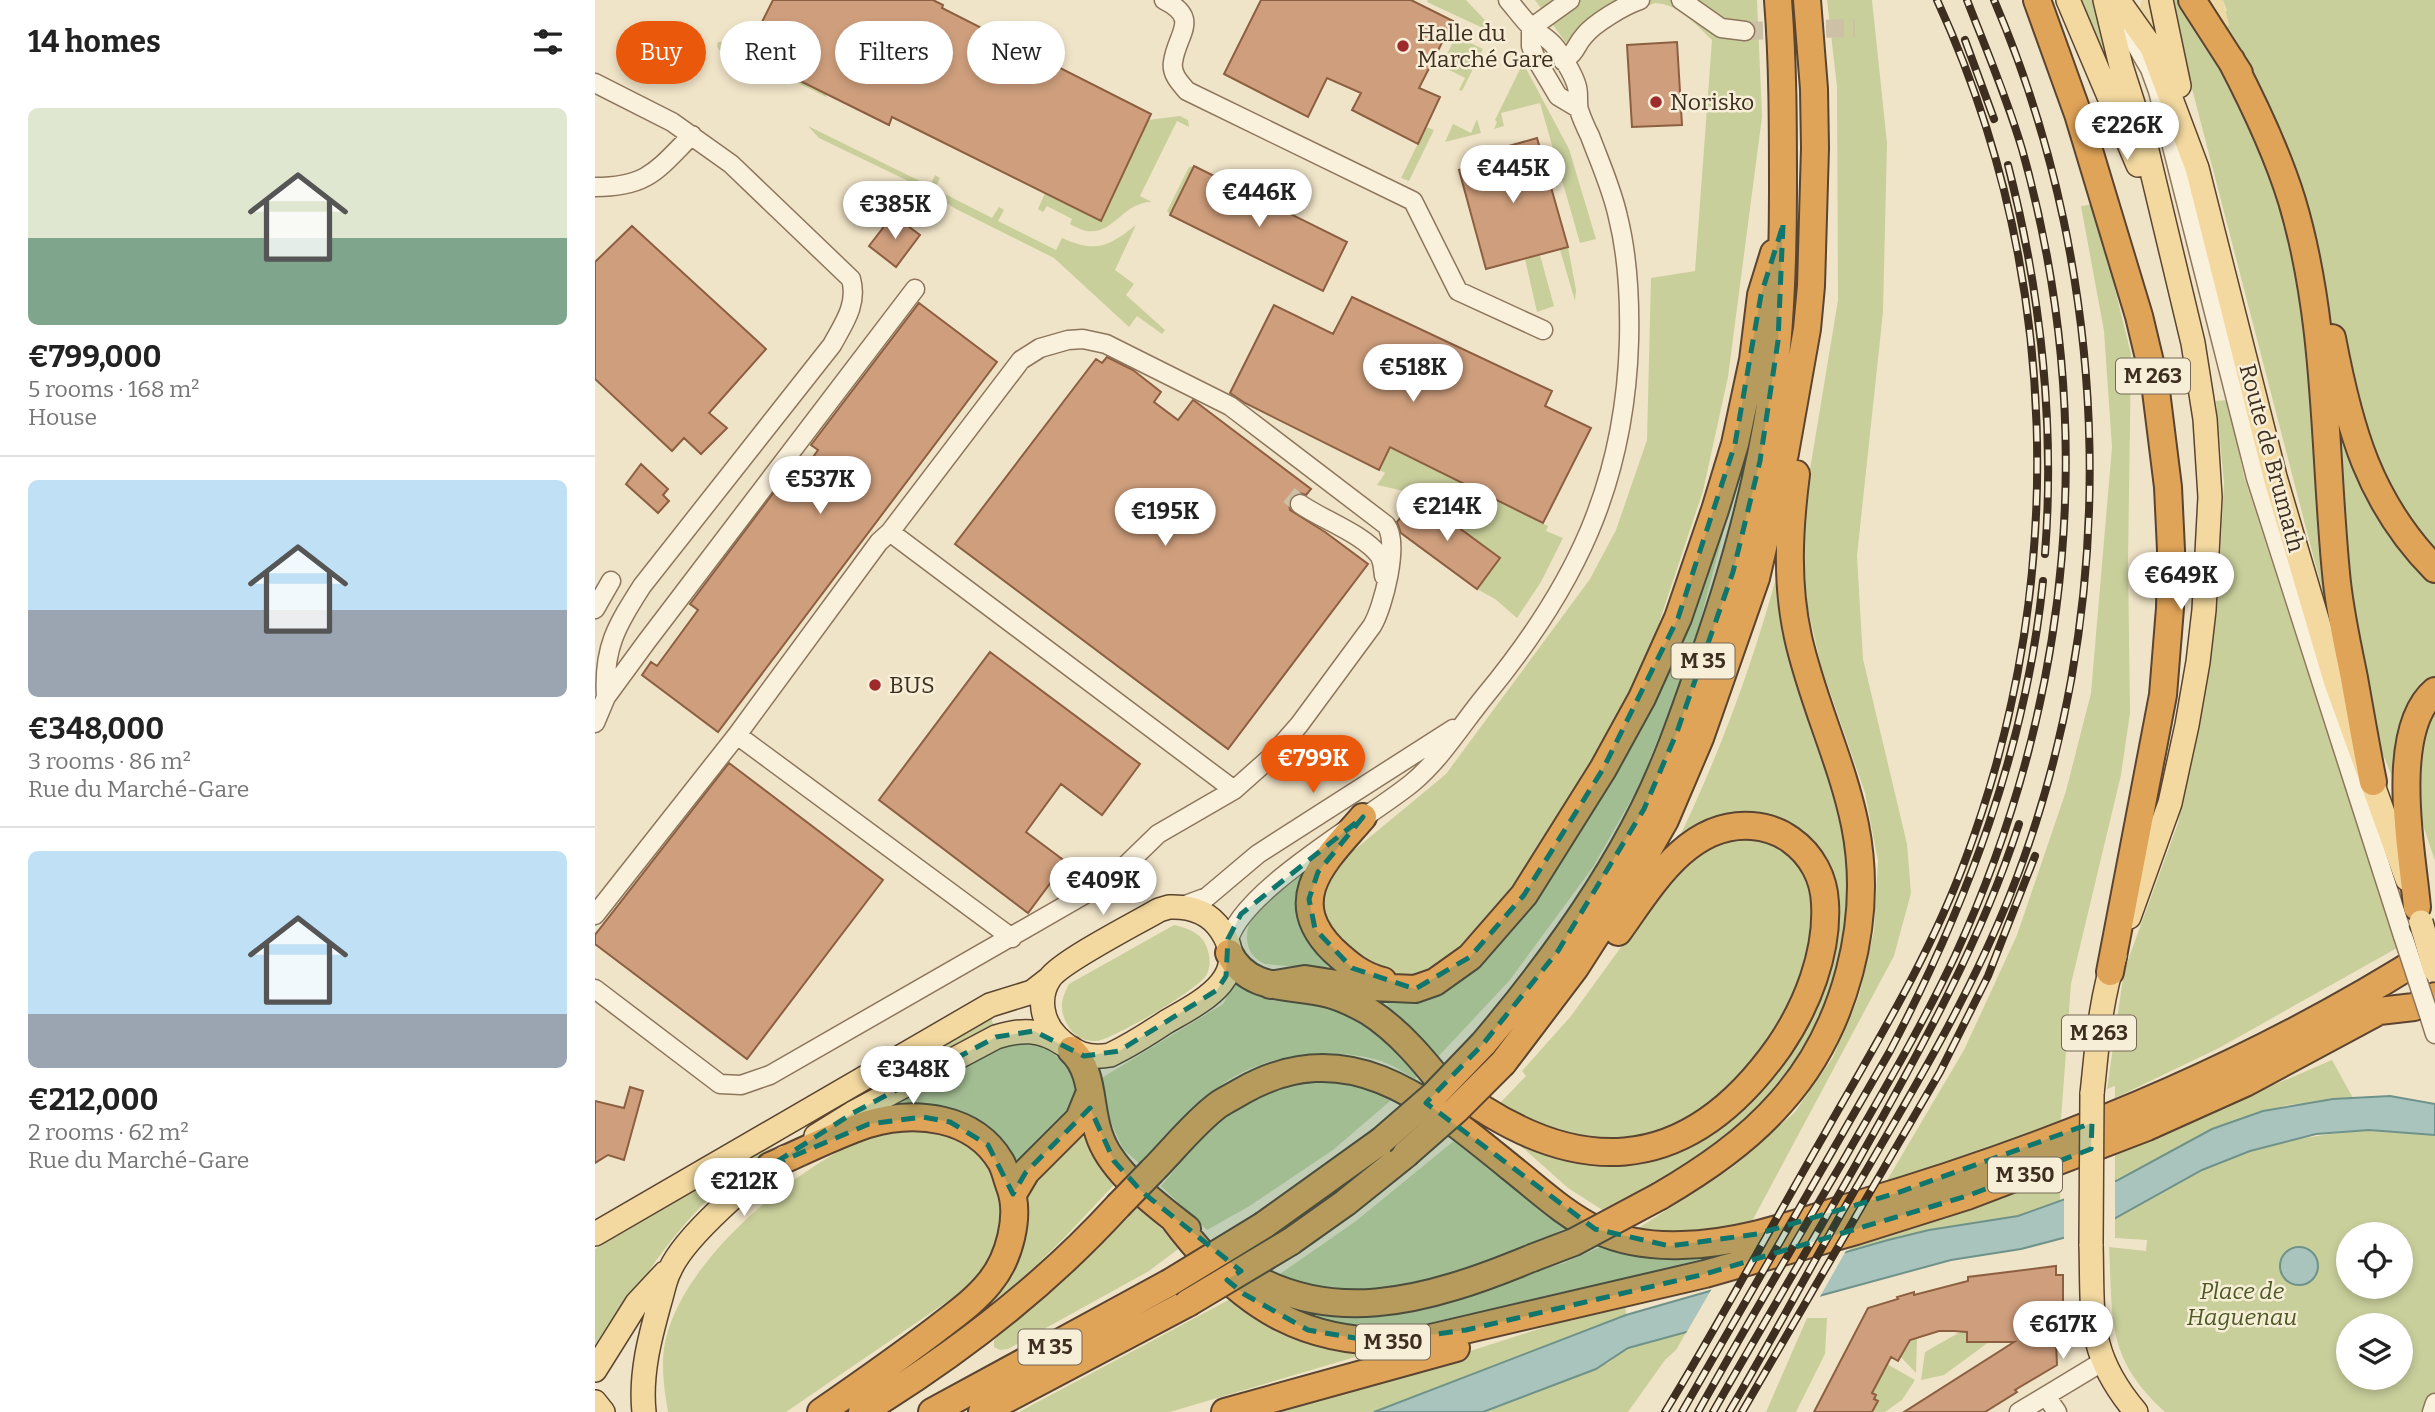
<!DOCTYPE html>
<meta charset="utf-8">
<style>
body{margin:0;font-family:Bitter,serif;background:#f6f6f6;color:#222;height:100vh;display:flex;flex-direction:column;font-size:26px;white-space:nowrap}
*{box-sizing:border-box;margin:0}
p{font-size:23px;color:#767676}
.icon{flex:none;width:38px;height:38px;fill:none;stroke:currentColor;stroke-width:2;stroke-linecap:round;stroke-linejoin:round}
.map{position:relative;flex:1;overflow:hidden}
.drawer{display:flex;flex-direction:column;background:#fff;width:595px}
.drawer>*{flex:none}
.guide{position:absolute;left:21px;top:21px;width:665px;height:63px;display:flex;gap:14px}
.fabs{position:absolute;left:1741px;top:1222px;display:grid;gap:14px}
.fabs a{display:grid;place-items:center;width:77px;height:77px;border-radius:50%;background:#fff;box-shadow:0 4px 10px #0003;font-size:35px}
.price{position:absolute;translate:-50% -60px;padding:0 16px;border-radius:24px;background:#fff;color:#222;font-size:23px;line-height:46px;filter:drop-shadow(0 2px 4px #0008)}
.price::after{content:'';position:absolute;left:50%;top:42px;width:21px;height:16px;margin-left:-10px;background:inherit;clip-path:polygon(0 0,100% 0,50% 100%)}
.price.on{background:#ea580c;color:#fff}
ul{padding:0;list-style:none}
li{display:grid;align-content:center;gap:14px;height:371px;padding:0 28px}
li+li{border-top:2px solid #e0e0e0}
li span{display:grid;place-items:center;height:217px;border-radius:10px;color:#555}
li>.icon{margin-inline-start:auto}
span .icon{width:126px;height:126px;fill:#fffc;stroke-width:1}
li b{font-size:30px}
h2{display:flex;justify-content:space-between;align-items:center;height:84px;padding:0 28px;font-size:30px}
.chip{padding:0 24px;border-radius:32px;background:#fff;box-shadow:0 4px 10px #0003;font-size:24px;line-height:63px}
.chip.on{background:#ea580c;color:#fff}
main{display:flex;flex:1;min-height:0}
.map>svg:first-child{display:block}
.green{fill:#c9cf9b;fill-rule:evenodd}
.sand{fill:#ecd9a5}
.water{fill:#a9c4bc;stroke:#6f938a;stroke-width:2}
.pier{fill:#f0e4c8}
.building{fill:#cf9f7d;stroke:#8d5f41;stroke-width:2}
.lines{fill:none;stroke-linecap:round;stroke-linejoin:round}
.minor-tunnel{stroke:#ccc0a6;stroke-width:18;stroke-dasharray:18 9;stroke-linecap:butt}
.minor-casing{stroke:#8d765c;stroke-width:21}
.major-casing{stroke:#5b4430;stroke-width:26}
.highway-casing{stroke:#5b4430;stroke-width:30}
.minor{stroke:#faf1dc;stroke-width:18}
.major{stroke:#f3d9a0;stroke-width:23}
.highway{stroke:#e0a458;stroke-width:26}
.rail-casing{stroke:#3d2e20;stroke-width:8}
.rail{stroke:#f7eed8;stroke-width:5;stroke-dasharray:16;stroke-linecap:butt}
.minor-bridge-casing{stroke:#8d765c;stroke-width:21;stroke-linecap:butt}
.major-bridge-casing{stroke:#5b4430;stroke-width:26;stroke-linecap:butt}
.highway-bridge-casing{stroke:#5b4430;stroke-width:30;stroke-linecap:butt}
.minor-bridge{stroke:#faf1dc;stroke-width:18}
.major-bridge{stroke:#f3d9a0;stroke-width:23}
.highway-bridge{stroke:#e0a458;stroke-width:26}
.marked{fill:#0f766e;fill-opacity:0.2;stroke:#0f766e;stroke-width:5;stroke-dasharray:14 9;stroke-linejoin:round}
.poi-dot{fill:#9e2a2b;stroke:#f7eed8;stroke-width:2.5}
.labels{text-anchor:middle;stroke-width:5;stroke-linejoin:round;paint-order:stroke}
.shield{fill:#f7eed8;stroke:#756857;stroke-width:2}
.shield-label{font-size:21px;font-weight:bold;fill:#3d2e20}
.poi-label{font-size:23px;fill:#3d2e20;stroke:#f7eed8;text-anchor:start}
.street-label{font-size:23px;fill:#3d2e20;stroke:#f7eed8}
.park-label{font-size:23px;font-style:italic;fill:#4d5a26;stroke:#f7eed8}
</style>
<main>
<section class="drawer">
<h2>14 homes<svg class="icon" aria-label="filters" viewBox="0 0 24 24"><path d="M4 7h16M4 17h16"/><circle cx="9" cy="7" r="2"/><circle cx="15" cy="17" r="2"/></svg></h2>
<ul>
<li><span style="background:linear-gradient(#dfe7d0 60%,#7fa58c 0)"><svg class="icon" aria-label="home" viewBox="0 0 24 24"><path d="M3 11l9-7 9 7M6 9v11h12V9"/></svg></span><div><b>€799,000</b><p>5 rooms · 168 m²</p><p>House</p></div></li>
<li><span style="background:linear-gradient(#bfe0f5 60%,#9aa5b1 0)"><svg class="icon" aria-label="home" viewBox="0 0 24 24"><path d="M3 11l9-7 9 7M6 9v11h12V9"/></svg></span><div><b>€348,000</b><p>3 rooms · 86 m²</p><p>Rue du Marché-Gare</p></div></li>
<li><span style="background:linear-gradient(#bfe0f5 75%,#9aa5b1 0)"><svg class="icon" aria-label="home" viewBox="0 0 24 24"><path d="M3 11l9-7 9 7M6 9v11h12V9"/></svg></span><div><b>€212,000</b><p>2 rooms · 62 m²</p><p>Rue du Marché-Gare</p></div></li>
</ul>
</section>
<div class="map">
<svg width="1840" height="1412" viewBox="0 0 1840 1412">
<rect width="100%" height="100%" fill="#f0e4c8"/>
<path class="green" d="M833 0H871L905 36 832 2Z
M940 0H1162L1167 117 1133 377 1108 491 1050 665 973 807 914 900 868 952 824 977 797 978 772 970 728 927 725 889 735 870 851 774 995 579 1021 530 1052 440 1056 278 1100 271 1117 40C1101 25 1084 4 1060 3L992 29 971 43Z
M1232 0H1277L1292 143 1288 312 1262 556 1268 659 1312 844 1316 893 1299 956 1155 1225C1117 1230 1081 1235 1042 1229L1138 1167 1200 1112 1238 1057 1264 996 1279 931 1283 861 1270 793 1226 666 1208 587 1207 518 1243 300 1242 87Z
M1482 0H1499L1522 92Z
M1574 0H1585L1632 11 1628 0H1840V861L1824 813 1799 781 1740 640Z
M861 36 888 49 867 91 864 90 870 78 846 66Z
M123 42H128L232 94 231 97 133 48 130 53 124 50 122 46Z
M928 63 974 149 1001 239 985 243 945 103 906 113 909 126 899 129 902 122 900 120Z
M585 116 593 120 594 127 582 121 545 196 557 202C522 202 516 249 475 224L477 219 452 206 448 212 443 209 450 193 506 220 553 120Z
M882 119 886 133 850 142 858 124 876 133Z
M213 126 335 186 340 175 345 178 340 189 397 218 404 207 409 210 403 221 461 250 467 238C501 253 513 247 541 225L520 270 539 284 531 295 570 330 567 334 542 316 534 327 459 258 361 209 330 189 224 138Z
M831 127 839 130 814 181 806 178Z
M599 166 575 215 572 211 594 167Z
M1499 204 1536 354 1533 562 1535 713 1526 775 1476 984 1466 1120 1366 1160 1291 1182 1369 1050 1422 935 1471 791 1496 693 1517 447 1509 331 1486 206Z
M973 247 981 290 980 301 965 250Z
M945 255 959 306 942 312 930 259Z
M1632 400 1649 476 1802 948 1624 1048 1520 1098V1086L1512 1089 1529 971 1583 823 1615 665 1623 600 1629 483 1621 401Z
M795 447 953 526 951 531 968 538 946 582 922 618 900 599 882 589 904 558 814 492 782 485 790 473 784 470Z
M1139 481 1125 546 1095 659 1044 786 998 867 914 981 841 1059 804 1021 790 1001 817 1000 947 884Z
M1183 571 1259 846 1248 981 1183 1100 1124 1148 1012 1213 973 1188 918 1139 978 1159 1141 1113 1243 913C1243 900 1243 887 1239 875 1228 834 1180 808 1139 813 1122 816 1105 828 1090 837L1085 836C1126 750 1158 663 1183 571Z
M1146 834 1193 846 1219 883 1216 955 1191 1018 1153 1073 1090 1124 1036 1142 958 1135 904 1104 931 1076 927 1071 976 1016 1079 874 1100 853Z
M712 871 734 964 731 968 723 969 670 964C659 959 653 952 652 939 650 908 688 886 712 871Z
M579 925C593 928 607 933 612 948 615 956 616 965 612 974 605 989 520 1038 502 1041 489 1042 478 1036 472 1024 464 1009 466 999 474 984Z
M641 981 666 996 714 1003 750 1011 785 1030 825 1073 820 1079C809 1073 798 1065 786 1061 732 1045 667 1054 622 1088 593 1110 569 1138 545 1164L528 1149 514 1118 505 1079 628 1004Z
M397 1014V1022L402 1027C293 1083 171 1130 90 1224 55 1264 28 1311 0 1356V1249L116 1181 174 1142Z
M424 1042H438L449 1046 474 1067 482 1079V1104L423 1168 345 1107 308 1103 306 1101 409 1047Z
M1737 1060 1758 1098 1692 1105 1617 1129 1520 1180V1153Z
M731 1081 766 1084 801 1096 738 1150 653 1207 612 1230 566 1186C594 1154 621 1115 662 1097 683 1088 708 1085 731 1081Z
M319 1127 354 1135 385 1154 402 1181 407 1217 399 1255 375 1286 191 1412H73C69 1388 65 1362 71 1338 92 1254 205 1163 283 1133 294 1129 308 1129 319 1127Z
M487 1127 503 1160 520 1184C493 1212 467 1242 438 1268 388 1315 332 1353 276 1391L358 1328 430 1197 435 1180Z
M1774 1130 1840 1135V1393L1828 1412H1570C1511 1358 1518 1321 1514 1247L1551 1251 1552 1240 1520 1238V1219C1549 1203 1577 1186 1606 1171 1658 1144 1716 1135 1774 1130ZM1754 1234H1806V1286H1754ZM1754 1325H1806V1377H1754Z
M860 1140 971 1228 886 1267 807 1292 716 1289 682 1276 761 1221Z
M1466 1173 1465 1201 1423 1216 1334 1230 1252 1253 1259 1243Z
M543 1207 586 1247 554 1271 413 1349 405 1350 399 1347V1341L403 1335 516 1234Z
M1005 1247 1057 1259 1101 1256 1135 1250 1125 1258 815 1327 766 1328 725 1323 668 1293 723 1312 779 1316 849 1300 969 1263Z
M639 1297 677 1329 714 1343 777 1352 575 1412H424Z
M1030 1301 1031 1315 779 1412H666L860 1356Z
M1212 1318H1232L1230 1354 1201 1412H1171Z
M1092 1331 1081 1350 1070 1360 1033 1412H888L1013 1363 1032 1348Z
M1365 1332H1387L1394 1342 1349 1375 1326 1380 1330 1352Z
M1322 1338 1321 1373 1302 1353 1308 1342Z
M1292 1364 1320 1380 1307 1400 1290 1412H1271L1277 1393Z"/>
<path class="sand" d="M1547 0H1555L1571 69 1542 14Z
M1585 0H1628L1634 25 1612 40Z"/>
<path class="water" d="M1795 1096 1840 1104V1135L1774 1130 1721 1134 1655 1151 1607 1170 1515 1221 1468 1238 1426 1249 1356 1260 1033 1348 1001 1369 888 1412H779L1031 1315 1293 1240 1334 1230 1423 1216 1523 1180 1617 1129 1668 1111 1738 1099Z
M1685 1266a19 19 0 1 1 38 0a19 19 0 1 1-38 0Z"/>
<path class="pier" d="M1520 1177V1223L1469 1241V1195Z
M1252 1249 1222 1302 1090 1335 1119 1285Z"/>
<path class="building" d="M178 0H338L348 5 347 8 556 114 506 221 297 117 294 125 169 63 177 46 159 38Z
M666 0H816L858 21 824 88 845 97 823 144 757 110 766 93 732 78 713 117 629 74Z
M1082 42 1087 125 1037 127 1032 45Z
M942 138 973 247 891 269 864 170 889 163 886 154Z
M599 166 752 242 728 291 575 215Z
M298 215 325 235 301 267 274 246Z
M37 226 171 349 114 413 132 428 106 454 89 438 77 451 0 379V262Z
M757 297 957 391 950 406 996 428 948 523 795 447 784 470 650 403 635 393 679 305 738 334Z
M324 303 402 362 123 732 47 675 56 662 62 666 103 610 95 604 185 484 194 491 223 450 216 445Z
M512 357 538 370 566 392 559 402 583 420 598 400 601 402 716 489 711 495 705 493 696 497 694 503 695 510 730 532 773 564 633 749 360 544 501 359 507 363Z
M46 464 73 489 68 495 74 501 63 513 31 484Z
M822 497 905 558 882 589 806 533 802 522Z
M395 652 545 764 507 815 466 784 431 832 471 862 433 913 284 800Z
M134 763 288 880 152 1059 0 944V935Z
M35 1087 48 1091 29 1160 13 1155 0 1163V1101L29 1108Z
M1461 1266V1275H1468V1342L1461 1341 1462 1365 1420 1390 1422 1392 1390 1412H1309L1419 1342H1372V1332L1359 1331H1344L1315 1340 1303 1361 1296 1357 1277 1393 1281 1395 1279 1399 1283 1401 1277 1412H1219L1273 1308 1303 1299 1302 1297 1319 1292V1295L1373 1281V1277Z"/>
<g class="lines">
<path class="minor-tunnel" d="M1150 31 1260 28
M694 495 705 504"/>
<defs>
<path id="minor" d="M569 0C606 19 582 33 578 62 576 74 585 83 592 91L818 201 863 291 948 330
M1086 0 1126 28 1150 31
M1527 21 1555 69 1563 91 1661 478 1808 936
M936 28V46L941 59 963 96 983 108
M936 28 975 0
M968 61C982 52 980 46 989 36 999 23 1030 5 1045 0
M0 83 77 122 136 164 256 279C263 304 249 323 237 345L47 586C21 627 8 648 11 697
M0 187C53 187 62 170 97 135
M705 504C728 520 768 534 784 555 788 561 788 569 789 576
M0 609 16 581
M0 723 11 697 52 641 320 289
M142 735 284 542 295 532 639 790
M585 907 612 897 663 854 858 729
M0 915 142 735 417 938
M633 945C639 894 776 817 817 783 846 759 867 724 890 696 980 587 1030 484 1034 341 1035 299 1033 257 1023 217 1017 189 1005 163 995 136 991 128 987 119 984 110 982 103 984 95 982 87 979 75 968 58 961 48 953 37 943 34 935 26 927 18 920 8 913 0
M0 989 125 1084 146 1085 175 1075 506 885 528 868 563 834 639 790 675 758 704 725 777 626C788 608 805 543 791 525L635 406 511 344 488 339 473 340 445 348 426 360 295 532
M1834 1015 1840 1034
M1451 1396 1462 1412
M1424 1412 1507 1362
M1837 1412 1840 1403"/>
<path id="major" d="M1473 0 1543 165
M1510 0 1526 66 1549 138 1598 343 1610 419 1615 497 1609 610 1603 662 1592 725 1575 803 1534 917
M1523 0 1557 48 1602 168 1680 477 1740 680 1812 879
M1566 0 1584 86
M574 907C595 906 614 912 626 930 658 978 604 1003 571 1022 553 1034 534 1046 515 1055 493 1059 478 1053 462 1037 447 1022 442 997 455 978 467 961 542 923 564 910Z
M1497 1094C1502 1048 1505 1000 1520 956
M221 1136 258 1113 401 1037C427 1029 445 1029 468 1044
M0 1234 395 1005 437 992 455 978
M1496 1244C1498 1316 1491 1353 1541 1412
M0 1370 42 1303 70 1273
M0 1402 8 1412
M49 1412C45 1374 55 1337 65 1301 68 1291 70 1279 75 1270 89 1237 159 1176 190 1157"/>
<path id="highway" d="M1442 0 1483 114 1544 316 1560 383 1573 487 1576 550 1575 608 1568 695 1515 972
M1597 0 1644 73
M1636 60C1660 106 1682 152 1697 201 1733 321 1729 450 1741 573 1744 609 1752 643 1759 678 1765 712 1771 747 1778 782
M1737 338C1754 428 1774 502 1840 569
M768 817C732 859 686 898 738 950 753 964 767 976 788 981
M1822 907C1817 852 1793 731 1840 691
M634 953C654 993 697 984 734 994 746 997 762 1005 773 1011 808 1033 835 1069 860 1100
M675 985 710 979 755 986 820 989 840 982 875 957 929 895 1008 769 1047 698 1083 618 1120 510 1140 444 1158 360 1166 295 1179 253
M888 1044C949 972 1007 894 1049 809 1070 767 1086 722 1101 679 1135 585 1163 490 1177 392 1186 325 1188 258 1188 191 1188 127 1188 63 1183 0
M476 1050C501 1073 493 1110 506 1140 520 1175 563 1206 592 1229
M908 1063 980 968 1030 890 1070 820 1105 738 1161 578 1190 453 1212 329 1216 286 1220 148 1219 89 1212 0
M854 1085C977 1180 1090 1180 1184 1047 1212 1006 1233 953 1230 903 1229 878 1217 855 1196 840 1185 832 1171 827 1157 826 1093 821 1056 886 1023 932
M175 1166C207 1152 240 1135 273 1124 320 1110 379 1116 406 1162 410 1169 412 1179 415 1187 426 1216 414 1259 395 1282 381 1300 361 1314 343 1328 305 1357 265 1385 226 1412
M557 1171C577 1151 600 1122 623 1105 630 1100 639 1096 647 1091 754 1030 835 1102 915 1167 943 1189 970 1215 1002 1230 1028 1242 1059 1246 1087 1245 1147 1244 1204 1222 1261 1205 1462 1146 1661 1064 1838 951
M418 1194 431 1172 484 1119 495 1092
M1065 1196C1109 1170 1152 1141 1186 1102 1251 1029 1279 920 1260 825 1247 761 1217 701 1203 637 1191 583 1194 529 1201 474
M578 1218C646 1309 715 1352 831 1339L1110 1274 1261 1231 1372 1196 1552 1127 1650 1083 1784 1011 1819 1007 1840 996
M669 1225 786 1141
M695 1242 750 1203 811 1154
M630 1259C727 1334 835 1300 937 1258
M267 1412C362 1354 448 1288 523 1206
M337 1412 574 1283
M387 1412 593 1303
M630 1412 861 1348"/>
</defs>
<use href="#minor" class="minor-casing"/>
<use href="#major" class="major-casing"/>
<use href="#highway" class="highway-casing"/>
<use href="#minor" class="minor"/>
<use href="#major" class="major"/>
<use href="#highway" class="highway"/>
<defs>
<path id="rail" d="M1370 40 1399 119
M1413 165C1446 293 1460 422 1450 554
M1070 1412C1125 1322 1176 1227 1229 1135 1280 1045 1335 956 1371 858 1474 580 1466 270 1342 0
M1087 1412 1295 1051C1372 904 1431 748 1448 581
M1103 1412C1151 1326 1201 1241 1251 1156 1289 1090 1328 1024 1360 956 1478 699 1504 422 1427 149 1412 98 1391 49 1372 0
M1118 1412C1167 1326 1218 1241 1267 1154 1327 1047 1386 941 1424 824
M1134 1412C1178 1338 1218 1262 1261 1188 1316 1094 1372 1001 1413 900 1528 615 1520 282 1399 0
M1147 1412 1345 1072 1393 976 1440 856"/>
</defs>
<use href="#rail" class="rail-casing"/>
<use href="#rail" class="rail"/>
<defs>
<path id="minor-bridge" d="M1808 936 1834 1015"/>
<path id="major-bridge" d="M1826 922 1840 970
M1496 1244 1497 1094"/>
<path id="highway-bridge" d="M786 1141 839 1095 888 1044
M811 1154 861 1110 908 1063
M523 1206 557 1171
M937 1258 979 1242 1065 1196
M574 1283 669 1225
M593 1303 695 1242"/>
</defs>
<use href="#minor-bridge" class="minor-bridge-casing"/>
<use href="#major-bridge" class="major-bridge-casing"/>
<use href="#highway-bridge" class="highway-bridge-casing"/>
<use href="#minor-bridge" class="minor-bridge"/>
<use href="#major-bridge" class="major-bridge"/>
<use href="#highway-bridge" class="highway-bridge"/>
</g>
<path class="marked" d="M1188 225 1183 341 1165 461 1138 572 1082 732 1049 809 963 951 888 1044 831 1103 1000 1229 1075 1246 1162 1234 1302 1193 1497 1123 1496 1149 1372 1196 1110 1274 871 1330 783 1342 713 1330 649 1294 632 1280 646 1271 546 1191 519 1161 495 1108 431 1172 418 1194 393 1145 355 1122 328 1117 274 1124 175 1166 258 1113 401 1037 439 1031 489 1056 524 1051 622 990 631 976 633 939 646 914 768 817 723 872 714 899 720 929 757 968 820 989 875 957 929 895 1008 769 1083 618 1140 444 1166 295Z"/>
<g class="poi-dot">
<circle cx="808" cy="46" r="7"/>
<circle cx="1061" cy="102" r="7"/>
<circle cx="280" cy="685" r="7"/>
</g>
<g class="labels">
<g class="shield">
<rect x="1521" y="358.5" width="74" height="35" rx="5"/>
<rect x="1076.5" y="643.5" width="63" height="35" rx="5"/>
<rect x="1467" y="1015.5" width="74" height="35" rx="5"/>
<rect x="1393" y="1157.5" width="74" height="35" rx="5"/>
<rect x="761" y="1324.5" width="74" height="35" rx="5"/>
<rect x="423.5" y="1329.5" width="63" height="35" rx="5"/>
</g>
<g class="shield-label">
<text x="1558" y="383">M 263</text>
<text x="1108" y="668">M 35</text>
<text x="1504" y="1040">M 263</text>
<text x="1430" y="1182">M 350</text>
<text x="798" y="1349">M 350</text>
<text x="455" y="1354">M 35</text>
</g>
<g class="poi-label">
<text x="822" y="41">Halle du<tspan x="822" dy="26">Marché Gare</tspan></text>
<text x="1075" y="110">Norisko</text>
<text x="294" y="693">BUS</text>
</g>
<g class="street-label">
<text transform="translate(1677 458) rotate(75)" y="8">Route de Brumath</text>
</g>
<g class="park-label">
<text x="1647" y="1299">Place de<tspan x="1647" dy="26">Haguenau</tspan></text>
</g>
</g>
</svg>
<div class="fabs">
<a><svg class="icon" aria-label="locate" viewBox="0 0 24 24"><circle cx="12" cy="12" r="6"/><path d="M12 2v4M12 18v4M2 12h4M18 12h4"/></svg></a>
<a><svg class="icon" aria-label="layers" viewBox="0 0 24 24"><path d="M12 4l9 5-9 5-9-5zM3 14l9 5 9-5"/></svg></a>
</div>
<b class="price" style="left:1532px;top:162px">€226K</b>
<b class="price" style="left:918px;top:205px">€445K</b>
<b class="price" style="left:664px;top:229px">€446K</b>
<b class="price" style="left:300px;top:241px">€385K</b>
<b class="price" style="left:818px;top:404px">€518K</b>
<b class="price" style="left:225px;top:516px">€537K</b>
<b class="price" style="left:852px;top:543px">€214K</b>
<b class="price" style="left:570px;top:548px">€195K</b>
<b class="price" style="left:1586px;top:612px">€649K</b>
<b class="price on" style="left:718px;top:795px">€799K</b>
<b class="price" style="left:508px;top:917px">€409K</b>
<b class="price" style="left:318px;top:1106px">€348K</b>
<b class="price" style="left:149px;top:1218px">€212K</b>
<b class="price" style="left:1468px;top:1361px">€617K</b>
<div class="guide">
<a class="chip on">Buy</a>
<a class="chip">Rent</a>
<a class="chip">Filters</a>
<a class="chip">New</a>
</div>
</div>
</main>
